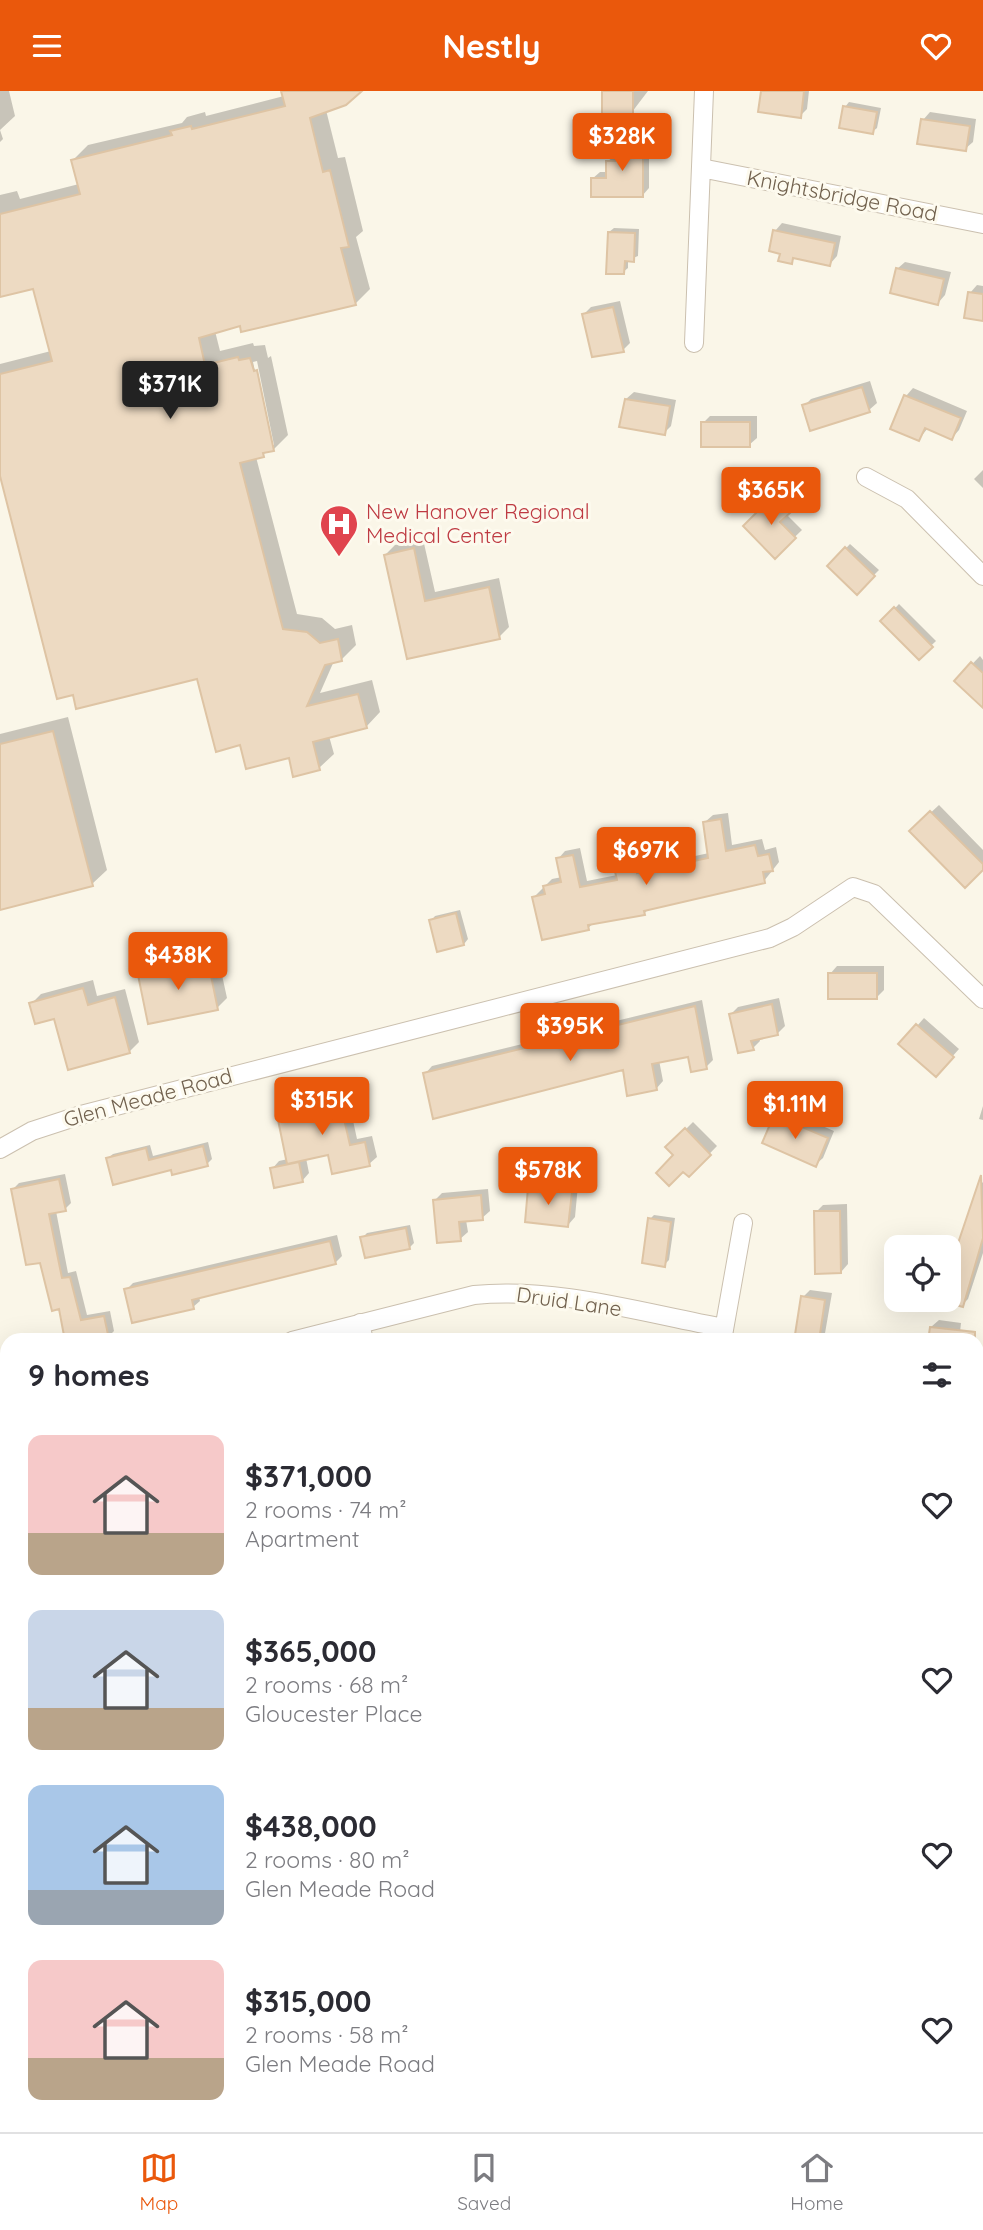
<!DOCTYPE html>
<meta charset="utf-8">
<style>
body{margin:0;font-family:Quicksand,sans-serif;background:#f7f7f7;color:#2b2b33;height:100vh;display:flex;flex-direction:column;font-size:26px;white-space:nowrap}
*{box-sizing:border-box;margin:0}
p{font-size:23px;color:#7c7c81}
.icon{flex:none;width:38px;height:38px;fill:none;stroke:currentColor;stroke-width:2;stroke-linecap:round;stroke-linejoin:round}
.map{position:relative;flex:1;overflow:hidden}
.drawer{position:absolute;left:0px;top:1242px;width:984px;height:800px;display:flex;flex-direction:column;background:#fff;border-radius:21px 21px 0 0;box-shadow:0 7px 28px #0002}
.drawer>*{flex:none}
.fabs{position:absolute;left:884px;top:1144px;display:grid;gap:14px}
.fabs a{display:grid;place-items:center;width:77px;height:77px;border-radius:14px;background:#fff;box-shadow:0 7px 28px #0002;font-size:35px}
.price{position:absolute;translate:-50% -60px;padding:0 16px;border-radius:7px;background:#ea580c;color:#fff;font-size:23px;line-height:46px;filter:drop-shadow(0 2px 4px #0008)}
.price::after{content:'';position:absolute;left:50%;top:42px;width:21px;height:16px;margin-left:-10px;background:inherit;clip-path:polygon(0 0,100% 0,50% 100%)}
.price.active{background:#222;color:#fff}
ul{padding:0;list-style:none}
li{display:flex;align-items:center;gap:21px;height:175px;padding:0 28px}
li span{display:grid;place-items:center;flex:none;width:196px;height:140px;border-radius:14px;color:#555}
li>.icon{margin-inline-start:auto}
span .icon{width:84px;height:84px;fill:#fffc;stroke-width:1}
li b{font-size:30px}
h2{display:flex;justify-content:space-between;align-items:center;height:84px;padding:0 28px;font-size:30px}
header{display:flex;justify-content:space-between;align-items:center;height:91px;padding:0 28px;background:#ea580c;color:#fff;font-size:32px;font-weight:700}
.tab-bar{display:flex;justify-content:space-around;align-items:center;height:98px;border-top:2px solid #e1e1e2;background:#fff;font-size:19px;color:#7c7c81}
.tab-bar a{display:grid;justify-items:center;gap:4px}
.tab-bar .active{color:#ea580c}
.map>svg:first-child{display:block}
.shadow{fill:#0003;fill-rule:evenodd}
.building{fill:#eddac2;stroke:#dec4a4;stroke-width:2}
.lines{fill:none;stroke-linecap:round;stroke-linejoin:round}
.minor-casing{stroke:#cbc0af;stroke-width:20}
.minor{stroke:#fff;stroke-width:18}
.labels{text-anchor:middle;stroke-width:6;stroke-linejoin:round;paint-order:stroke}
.street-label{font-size:21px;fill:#71614e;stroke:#fdfaee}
.health-label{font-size:21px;fill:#be3a42;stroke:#fdfaee;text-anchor:start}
</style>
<header><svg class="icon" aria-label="menu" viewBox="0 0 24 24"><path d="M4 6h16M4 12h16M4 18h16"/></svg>Nestly<svg class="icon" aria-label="heart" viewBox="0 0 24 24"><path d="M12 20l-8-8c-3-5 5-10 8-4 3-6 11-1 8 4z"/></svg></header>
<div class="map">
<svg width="983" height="2041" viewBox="0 0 983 2041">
<rect width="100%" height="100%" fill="#faf6e8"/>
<path class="shadow" d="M0 0H9L15 25 0 39 3 48 0 51Z
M283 0H359L326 19 338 67 345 66 363 140 356 146 370 198 355 213 215 240 220 260 253 252 254 255 265 254 268 267 271 265 288 344 273 359 256 366 297 523 322 527 335 538 352 534 356 554 342 568 334 570 320 602 372 589 380 621 366 636 329 645 334 663 319 677 290 665 241 652 199 586 0 378V273L51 260 35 196 0 205V104L17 100 20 108 79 93 73 69 88 54 182 32 187 26 205 21 206 25 284 5ZM257 270 274 354H271L253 271Z
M604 0H648L632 21Z
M763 0H809L807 18 800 25Z
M849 11 881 17 877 37 872 41 845 16Z
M930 21 976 28 973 51 965 58 923 29Z
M624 44H649V97L642 105 592 88 600 81H608V70L617 63V51Z
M782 132 841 145 837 165 830 173 796 166 791 171 782 161 775 140Z
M614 137 639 138 638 165 628 169V177L623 181 609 141Z
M905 171 951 181 945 204 938 212 897 178Z
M977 194 983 195V228L970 202Z
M620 210 630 252 623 259 584 223 591 216Z
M870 290 877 312 869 319 811 338 804 315 811 308Z
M913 297 967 320 959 339 952 347 928 337 919 348 906 305Z
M634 301 676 309 671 335 664 342 626 308Z
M710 325H757V347L749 354 703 332Z
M983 379V397L974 388Z
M782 398 796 412 786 423 802 439 775 465 745 435Z
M423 448 435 501 499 487 509 536 499 546 408 566 385 464 395 454Z
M850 453 879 479 857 501 829 475Z
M899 513 936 550 919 566 883 530Z
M980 565 983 569V615L956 590Z
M68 626 107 779 92 793 0 812V643Z
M939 714 983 759V776L911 740Z
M728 722 732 754 762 748 765 759 776 756 779 771 764 790 650 816 644 823 594 832 588 837 534 806 552 788 562 786 558 768 565 760 580 757 587 790 617 784 615 773 623 766 642 762 644 776 709 762 705 731 713 724Z
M460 819 468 848 464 853 431 830 435 825Z
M217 861 227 907 217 917 140 885 150 875Z
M837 875H884V899L877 906 830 883Z
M93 889 97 905 125 898 139 951 129 961 31 913 41 903Z
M779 907 785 935 778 942 759 946 760 950 753 957 731 923 738 916Z
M702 909 713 969 706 976 689 963 659 969 663 990 656 998 624 976 425 983 432 975Z
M924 927 959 958 943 976 917 935Z
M357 1001 360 1016 352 1025 357 1048 372 1045 377 1066 369 1073 330 1062 306 1067 309 1082 302 1090 272 1078 279 1070 288 1068 279 1025 286 1018Z
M983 1015V1029L979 1028Z
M783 1018 834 1040 823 1067 815 1074 775 1025Z
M693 1031 717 1055 689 1084 668 1056Z
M208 1051 212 1068 207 1073 172 1077 108 1067 113 1063 150 1054 153 1065Z
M65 1083 71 1112 65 1118 56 1120 68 1182 76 1180 87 1224 110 1220 114 1240 108 1246 66 1250 60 1216 13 1098 19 1092Z
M537 1090 578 1094 575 1126 568 1134 530 1098Z
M983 1091V1162L968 1208 962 1214 945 1209H948L979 1095Z
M488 1098 490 1120 482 1127 466 1129 468 1141 460 1148 435 1109 442 1102Z
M847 1113 848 1173 841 1181 816 1121 823 1114Z
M654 1124 675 1127 669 1169 664 1174 650 1128Z
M410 1134 414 1152 409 1157 362 1147 367 1142Z
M337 1144 342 1165 335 1172 199 1206 200 1210 193 1216 126 1199 133 1192Z
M810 1199 832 1202 824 1248 796 1250 803 1206Z
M939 1229 961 1232 959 1250 931 1236Z
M7 1441V1535L0 1537V1443Z
M983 1816V1876L977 1879 976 1819Z
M7 1921V1971L1 1973 0 1922Z
M980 2006 983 2028 976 2032V2008Z
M253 2035H323L324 2041H254Z
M386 2035H437L439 2041H386Z
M573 2035H588L576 2041Z
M760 2035H775L779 2041H750Z
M919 2035H975L978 2041H922Z"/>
<path class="building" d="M281 0H362L346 14 310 27 323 81 330 79 349 156 341 157 356 214 241 241 240 235 199 247 205 274 238 266 239 269 250 267 254 280 257 279 274 360 263 362 264 366 240 372 283 538 307 541 320 552 338 548 342 570 325 574 307 615 358 603 367 637 313 651 320 679 293 686 289 667 246 678 240 654 216 661 197 588 76 618 73 604 57 608 0 385V283L52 270 33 198 0 206V123L80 103 71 69 172 44 170 40 191 35 192 38 285 15Z
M602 0H633V23H602Z
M761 0H804L801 27 758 21Z
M843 15 877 21 873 43 839 37Z
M921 28 970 35 966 60 917 53Z
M615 50H643V106H591V87H606V70H615Z
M773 139 835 152 830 175 793 167 792 173 778 170 780 163 769 160Z
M608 141 635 142 634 171 625 170 624 183H606Z
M896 177 944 188 938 214 890 202Z
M968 201 983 203V230L964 227Z
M613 216 624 261 592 266 582 223Z
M862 296 870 321 810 340 802 314Z
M904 304 961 327 952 349 925 337 919 350 890 338Z
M625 308 670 315 665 344 619 336Z
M701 331H750V356H701Z
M774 404 791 421 780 431 796 447 775 468 743 435Z
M845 456 875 485 857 504 827 475Z
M414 457 425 510 489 496 500 548 407 568 384 464Z
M894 516 933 556 919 569 880 530Z
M971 571 983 582V617L954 590Z
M53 640 93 795 0 819V653Z
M930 720 983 773V779L965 797 909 740Z
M721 728 726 760 755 754 758 765 769 763 773 780 763 781 765 792 644 820 645 824 588 834 589 839 542 849 532 806 545 803 543 795 561 791 556 767 573 764 580 796 617 789 613 772 635 768 637 782 708 767 703 731Z
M456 822 464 854 437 861 429 829Z
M208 870 218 919 148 933 138 884Z
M828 882H877V908H828Z
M83 897 88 914 115 906 130 962 68 979 54 928 35 933 29 912Z
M772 913 778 944 751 950 754 959 738 962 729 923Z
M695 915 707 978 691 981 688 966 652 973 657 999 627 1005 623 979 433 1028 423 982Z
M916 933 954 966 936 986 898 953Z
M350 1008 354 1025 344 1028 350 1054 365 1051 370 1075 332 1083 328 1064 287 1073 277 1024Z
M774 1024 828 1047 816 1076 762 1052Z
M685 1037 711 1064 689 1086 683 1081 669 1095 656 1082 673 1064 665 1056Z
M203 1055 208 1075 172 1084 171 1079 113 1094 106 1067 146 1057 149 1069Z
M299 1071 303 1091 274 1097 270 1077Z
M981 1084 983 1147 963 1216 948 1212V1182Z
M59 1088 66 1120 49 1123 62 1187 70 1186 81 1229 104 1225 109 1248 65 1250 59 1218 52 1220 40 1172 26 1174 11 1098Z
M528 1097 572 1101 568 1136 525 1131Z
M481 1104 483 1129 459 1131 461 1150 437 1152 433 1109Z
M814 1120H840L841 1182 815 1183Z
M648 1127 671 1131 665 1176 642 1172Z
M406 1137 410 1158 365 1167 360 1146Z
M330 1150 336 1173 192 1209 194 1218 132 1232 124 1198Z
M801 1205 825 1209 819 1250H794Z
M930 1236 975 1241V1250H928Z"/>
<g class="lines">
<defs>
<path id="minor" d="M701 77 983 133
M694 252 704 0
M866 386 907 408 983 485
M0 1058 32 1040 81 1024 770 847 793 836 853 796 874 803 983 908
M360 1232 364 1250
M292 1250 474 1204C558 1196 642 1222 724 1237
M722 1250 743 1132
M0 1284 7 1312
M976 1589H983
M193 2035 194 2041
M498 2035 501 2041
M843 2035 846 2041
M0 2040 18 2035
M673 2041 684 2035"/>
</defs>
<use href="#minor" class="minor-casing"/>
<use href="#minor" class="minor"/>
</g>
<defs>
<symbol id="hospital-pin" viewBox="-11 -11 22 30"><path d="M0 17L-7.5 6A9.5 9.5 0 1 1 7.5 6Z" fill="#e0444e" stroke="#fdfaee"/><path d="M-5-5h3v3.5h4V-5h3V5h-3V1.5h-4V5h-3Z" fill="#fff"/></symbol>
</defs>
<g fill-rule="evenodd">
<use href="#hospital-pin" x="317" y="411" width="44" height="60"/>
</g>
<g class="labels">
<g class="street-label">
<text transform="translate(842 105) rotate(11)" y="7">Knightsbridge Road</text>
<text transform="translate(148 1007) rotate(-15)" y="7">Glen Meade Road</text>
<text transform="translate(569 1211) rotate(8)" y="7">Druid Lane</text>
</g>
<g class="health-label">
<text x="366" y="428">New Hanover Regional<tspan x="366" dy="24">Medical Center</tspan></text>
</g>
</g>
</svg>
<div class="fabs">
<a><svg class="icon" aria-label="locate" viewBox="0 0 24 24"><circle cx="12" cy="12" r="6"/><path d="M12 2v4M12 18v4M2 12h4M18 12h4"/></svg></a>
</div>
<b class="price" style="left:622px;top:82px">$328K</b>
<b class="price active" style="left:170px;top:330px">$371K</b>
<b class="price" style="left:771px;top:436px">$365K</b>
<b class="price" style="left:646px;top:796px">$697K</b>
<b class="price" style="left:178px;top:901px">$438K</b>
<b class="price" style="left:570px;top:972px">$395K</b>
<b class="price" style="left:322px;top:1046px">$315K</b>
<b class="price" style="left:795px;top:1050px">$1.11M</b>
<b class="price" style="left:548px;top:1116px">$578K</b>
<section class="drawer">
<h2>9 homes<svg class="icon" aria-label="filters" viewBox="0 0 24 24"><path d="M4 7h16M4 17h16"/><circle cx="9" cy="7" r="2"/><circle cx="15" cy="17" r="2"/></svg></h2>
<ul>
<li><span style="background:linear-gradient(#f6c9c9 70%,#b9a48a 0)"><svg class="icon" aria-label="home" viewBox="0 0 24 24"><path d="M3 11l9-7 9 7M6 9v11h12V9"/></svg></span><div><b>$371,000</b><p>2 rooms · 74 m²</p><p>Apartment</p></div><svg class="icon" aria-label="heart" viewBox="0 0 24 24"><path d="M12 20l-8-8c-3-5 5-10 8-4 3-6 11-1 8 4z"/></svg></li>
<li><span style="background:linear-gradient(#c9d6e8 70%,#b9a48a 0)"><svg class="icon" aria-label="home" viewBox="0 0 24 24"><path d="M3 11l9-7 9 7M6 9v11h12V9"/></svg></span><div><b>$365,000</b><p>2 rooms · 68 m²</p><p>Gloucester Place</p></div><svg class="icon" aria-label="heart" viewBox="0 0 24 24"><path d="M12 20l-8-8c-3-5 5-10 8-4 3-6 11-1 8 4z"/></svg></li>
<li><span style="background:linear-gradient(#a9c7e8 75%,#9aa5b1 0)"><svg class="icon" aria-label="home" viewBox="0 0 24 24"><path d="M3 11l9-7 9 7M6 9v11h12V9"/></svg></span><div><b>$438,000</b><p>2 rooms · 80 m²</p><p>Glen Meade Road</p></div><svg class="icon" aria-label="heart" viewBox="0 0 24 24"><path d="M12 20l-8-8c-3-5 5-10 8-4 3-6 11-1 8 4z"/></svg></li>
<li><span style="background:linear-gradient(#f6c9c9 70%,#b9a48a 0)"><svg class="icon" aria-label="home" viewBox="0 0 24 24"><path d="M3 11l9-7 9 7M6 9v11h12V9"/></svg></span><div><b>$315,000</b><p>2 rooms · 58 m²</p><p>Glen Meade Road</p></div><svg class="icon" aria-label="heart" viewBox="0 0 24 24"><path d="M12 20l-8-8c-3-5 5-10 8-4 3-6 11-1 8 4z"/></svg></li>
</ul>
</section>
</div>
<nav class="tab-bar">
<a class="active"><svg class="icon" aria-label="map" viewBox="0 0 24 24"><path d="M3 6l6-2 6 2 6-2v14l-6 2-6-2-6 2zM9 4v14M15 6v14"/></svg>Map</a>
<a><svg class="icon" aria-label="saved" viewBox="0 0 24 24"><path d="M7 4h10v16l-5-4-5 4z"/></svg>Saved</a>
<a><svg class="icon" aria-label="home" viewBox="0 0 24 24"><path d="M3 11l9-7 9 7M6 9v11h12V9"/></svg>Home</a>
</nav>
